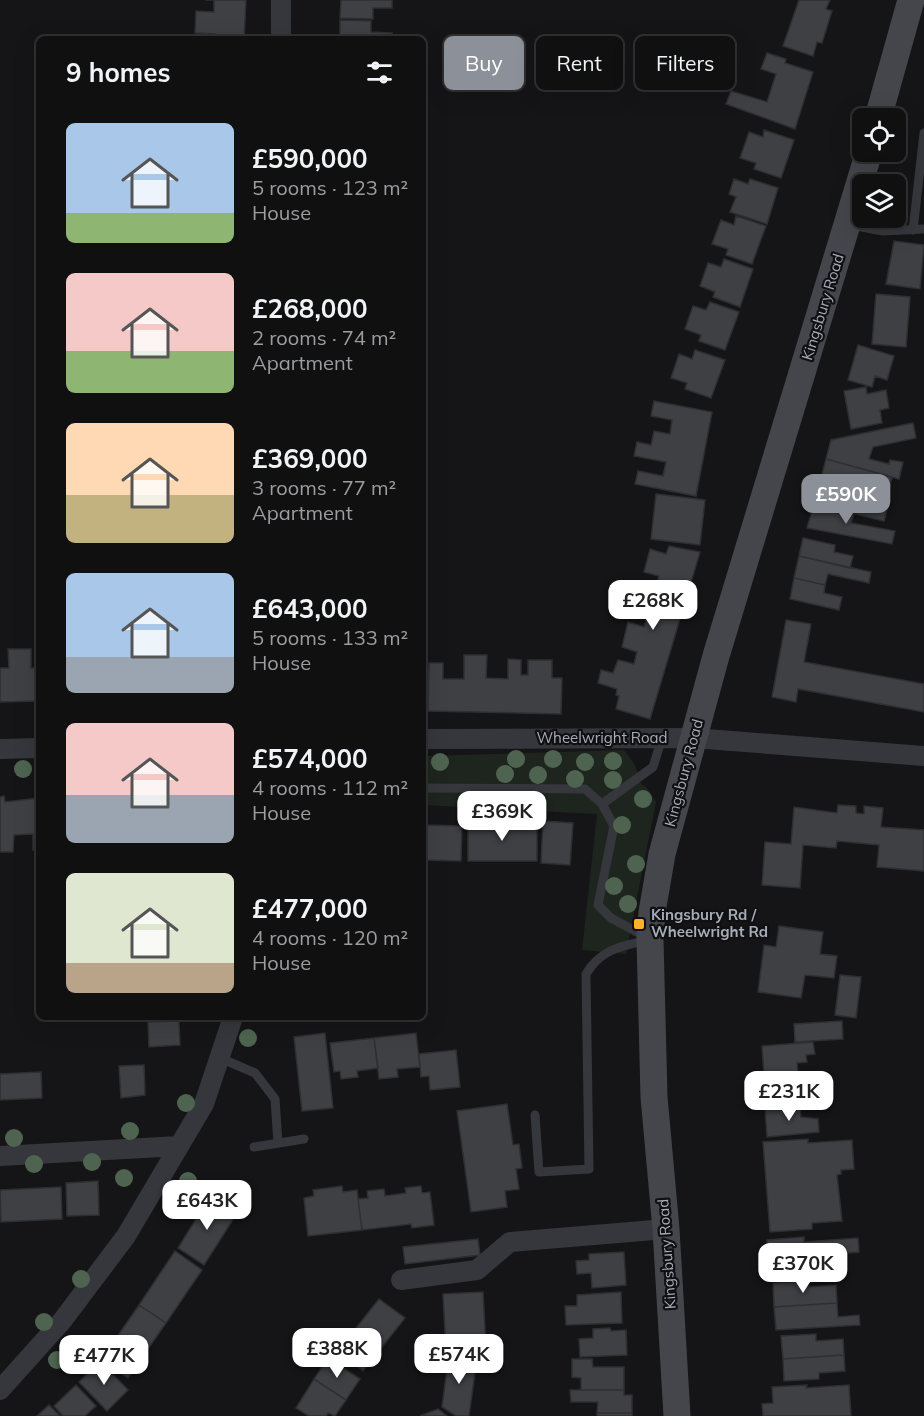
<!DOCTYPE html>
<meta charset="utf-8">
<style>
body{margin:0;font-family:Mulish,sans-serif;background:#1e1e1f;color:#f1f3f6;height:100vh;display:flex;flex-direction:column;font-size:22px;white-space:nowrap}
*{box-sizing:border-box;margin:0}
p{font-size:20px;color:#9c9d9f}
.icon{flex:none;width:33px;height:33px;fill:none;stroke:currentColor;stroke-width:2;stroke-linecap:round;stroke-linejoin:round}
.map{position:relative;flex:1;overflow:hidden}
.panel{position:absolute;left:36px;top:36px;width:390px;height:984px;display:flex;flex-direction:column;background:#101011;border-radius:9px;box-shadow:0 6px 24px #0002,0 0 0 2px #303031}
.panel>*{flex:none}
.hud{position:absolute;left:444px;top:36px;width:390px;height:54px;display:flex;gap:12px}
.fabs{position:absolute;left:852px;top:108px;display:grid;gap:12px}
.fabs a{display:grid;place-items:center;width:54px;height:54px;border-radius:9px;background:#101011;box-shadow:0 6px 24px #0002,0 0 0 2px #303031;font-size:30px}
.price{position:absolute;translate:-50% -51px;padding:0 14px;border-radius:12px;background:#fff;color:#222;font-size:20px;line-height:39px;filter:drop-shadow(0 2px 3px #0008)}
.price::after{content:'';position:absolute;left:50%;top:36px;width:18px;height:14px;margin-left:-9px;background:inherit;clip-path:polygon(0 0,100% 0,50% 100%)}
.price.current{background:#8c9099;color:#fff}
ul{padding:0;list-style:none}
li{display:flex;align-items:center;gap:18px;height:150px;padding:0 30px}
li span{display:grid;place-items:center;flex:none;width:168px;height:120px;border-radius:9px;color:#555}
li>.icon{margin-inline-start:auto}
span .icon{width:72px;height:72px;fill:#fffc;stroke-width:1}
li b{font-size:26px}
h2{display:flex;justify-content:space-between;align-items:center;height:72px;padding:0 30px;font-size:26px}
.chip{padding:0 21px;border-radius:9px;background:#101011;box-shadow:0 6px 24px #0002,0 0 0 2px #303031;font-size:21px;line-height:54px}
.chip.current{background:#8c9099;color:#fff}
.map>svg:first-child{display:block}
.green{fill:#1d251e}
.building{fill:#3f4044;stroke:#2f2f33;stroke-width:1.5}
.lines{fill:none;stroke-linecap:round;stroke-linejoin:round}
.lane{stroke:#36373c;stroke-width:9}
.street{stroke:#36373c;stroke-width:20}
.secondary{stroke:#44464c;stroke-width:27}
.tree{fill:#4e6450}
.poi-dot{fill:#fbb229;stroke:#101012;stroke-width:2}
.labels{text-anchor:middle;stroke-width:4.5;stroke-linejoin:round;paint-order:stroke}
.street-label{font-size:15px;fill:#a6acb8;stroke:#101012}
.poi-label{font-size:15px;font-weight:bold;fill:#a6acb8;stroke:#101012;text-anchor:start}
</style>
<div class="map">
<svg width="924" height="1416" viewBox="0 0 924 1416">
<rect width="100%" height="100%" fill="#151517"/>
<path class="green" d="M624 750 635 765 641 784 647 788 656 802 626 954 582 950 597 814 423 805V756Z"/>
<path class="building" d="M205 0H246L244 39H214L215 34 195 33 196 11 214 12V0Z
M341 0H392V8H373V19L340 18Z
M799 0H830L826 9 832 11 822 43 817 42 813 56 783 46Z
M340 20 371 21V32L392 33V39H340Z
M767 53 786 59 785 63 813 72 795 129 726 104 731 91 767 102 776 74 761 69Z
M764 130 794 140 781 178 754 169 756 163 740 158 749 132 763 137Z
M734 179 748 184 750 179 778 188 767 224 730 212 736 197 729 194Z
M736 216 766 226 752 264 726 255 728 249 712 244 721 220 734 225Z
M894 241 924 245 920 289 886 284Z
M724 259 753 269 740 307 713 297 715 292 700 286 708 263 721 267Z
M876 294 910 297 906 347 872 344Z
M710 302 739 312 725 350 699 341 701 335 685 329 693 306 706 310Z
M858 345 894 356 887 380 875 376 872 387 848 380Z
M695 350 725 360 711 398 685 389 687 383 671 378 679 354 692 359Z
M866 387 867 394 886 390 889 408 880 410 882 423 851 429 844 391Z
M654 401 712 412 696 496 635 484 638 471 663 476 666 462 634 456 637 442 651 445 654 431 670 434 672 420 651 416Z
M913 423 916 438 873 447 869 459 889 464 890 460 903 462 899 479 826 459 831 440Z
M826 459 892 477 889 489 862 482 859 492 820 482Z
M820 482 859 492 857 501 887 509 884 521 814 504Z
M656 494 705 500 700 545 651 539Z
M814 504 854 514 851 523 895 531 892 544 807 528Z
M803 538 835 545 834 552 853 556 850 568 799 556Z
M669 546 700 552 650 719 616 709 619 696 616 695 617 689 598 683 601 670 613 673 618 660 634 664 637 652 622 647 628 622 644 627 648 614 631 609 638 585 655 590 659 576 644 572 650 549 666 554Z
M799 556 871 572 869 583 828 574 825 585 794 578Z
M794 578 825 585 824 593 842 597 839 610 790 599Z
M786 620 811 624 804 662 924 684V712L798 689 796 702 772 697Z
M8 649H31V668H39V701L0 702V668H9Z
M464 655H487L486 678 508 679V659L521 660V675H528V660H552V678H562L561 714 428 711 429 663H443V679H464Z
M423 680H425V711H423Z
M4 796 5 802 39 798V850H33V834L14 835 13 852H0V797Z
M838 805 856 806V813L864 814V806L883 808 881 827 924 830V871L877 867 879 845 837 841 836 848 803 845 800 888 762 885 765 842 791 844 794 807 837 813Z
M543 821 573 823 570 865 541 863Z
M468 823H537V861H468Z
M423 825 462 826 461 861 423 860Z
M779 926 823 932 820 954 837 956 834 978 805 975 801 998 758 992 764 945 776 947Z
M840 975 861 977 856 1018 835 1015Z
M179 1021 180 1045 149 1047 148 1022Z
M842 1021 843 1039 795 1042 794 1024Z
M325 1033 333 1108 302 1111 294 1037Z
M416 1033 420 1067 397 1069 398 1077 379 1079 374 1038Z
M374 1038 378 1068 357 1071 358 1077 341 1079 340 1071 334 1072 330 1043Z
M813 1042 815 1054 806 1055 807 1062 797 1063 798 1073 764 1075 762 1046Z
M456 1050 460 1087 430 1090 429 1076 421 1077 419 1054Z
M144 1065 145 1095 121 1098 119 1066Z
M41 1072 42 1098 0 1100V1074Z
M816 1072 817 1086 808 1087V1094L799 1095 800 1104 765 1108 762 1077Z
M507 1104 513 1145 519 1144 522 1168 516 1169 519 1189 505 1191 507 1207 471 1212 457 1111Z
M800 1104 801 1117 818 1119 819 1132 767 1137 765 1108Z
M808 1139V1143L852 1140 854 1169 841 1170V1174L837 1175 842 1221 812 1223V1229L770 1232 763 1142Z
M98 1181 99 1215 67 1216 66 1183Z
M342 1186 343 1192 357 1190 362 1230 308 1236 304 1198 314 1196 313 1190Z
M421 1186 422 1193 430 1192 434 1225 412 1228 411 1224 362 1230 358 1199 368 1198 367 1191 384 1189 385 1196 406 1193 405 1188Z
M61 1187 62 1219 1 1222 0 1190Z
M209 1198 236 1215 204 1265 178 1248Z
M804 1237V1242L858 1238 859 1252 768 1260 767 1240Z
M478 1239 480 1255 405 1264 403 1247Z
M175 1251 202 1270 166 1323 139 1305Z
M624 1252 626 1285 592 1288 591 1273 577 1274 576 1261 589 1260V1254Z
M835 1254 836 1272 766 1279 768 1260Z
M808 1281V1287L836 1285 837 1303 774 1307 773 1283Z
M483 1292 486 1348 446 1351 443 1294Z
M621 1292 622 1323 566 1325 565 1306H577V1295Z
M379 1299 405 1318 378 1352 353 1332Z
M837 1303 838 1317 859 1315 860 1325 776 1330 774 1307Z
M139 1305 166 1323 128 1378 101 1360Z
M610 1328 611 1331 626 1330 627 1355 580 1357 579 1339 593 1338V1329Z
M353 1332 378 1352 363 1371 338 1351Z
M816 1334V1341L843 1339 844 1355 783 1359 781 1336Z
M449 1354 477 1358 469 1416H456L442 1407Z
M844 1355 845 1371 819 1373V1379L784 1381 783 1359Z
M328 1358 360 1379 346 1400 314 1379Z
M572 1359H592L593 1367H624V1390H581V1378L572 1377Z
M100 1361 128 1390 107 1411 79 1382Z
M314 1379 346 1400 335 1416 328 1413 326 1416H309L296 1408Z
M76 1385 96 1406 85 1416H63L54 1406Z
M807 1385 806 1388 849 1385 851 1416H763L762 1404 773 1403 772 1387Z
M570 1390H624V1395H632V1413H597L598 1402H571Z
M49 1405 60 1416H37Z
M438 1409 447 1416H420Z
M597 1413H632V1416H597Z"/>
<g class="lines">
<path class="lane" d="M851 225 883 231 924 229
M913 230 924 133
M423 788 585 789 602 804 614 826 598 905 611 918 648 938
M602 804 653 767 662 738
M220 1058 255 1073 275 1099 278 1143
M535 1115 539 1172 589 1169 586 974C601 949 621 946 648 940
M254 1147 304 1139"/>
<path class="street" d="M281 39V0
M423 739 693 738 924 756
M0 749 39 748
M0 1156 179 1146
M401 1280 477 1270 510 1242 666 1229
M0 1390 62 1321 126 1236 204 1104 233 1017"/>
<path class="secondary" d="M878 118 911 0
M677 1416 666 1229 654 1097 650 939 652 912 662 854 716 656 869 152"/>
</g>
<g class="tree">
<circle cx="516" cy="759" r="9"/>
<circle cx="553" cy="759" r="9"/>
<circle cx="613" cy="761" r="9"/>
<circle cx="440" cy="762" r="9"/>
<circle cx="585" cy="762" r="9"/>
<circle cx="23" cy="769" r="9"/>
<circle cx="505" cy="774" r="9"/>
<circle cx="538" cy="775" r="9"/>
<circle cx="575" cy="779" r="9"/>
<circle cx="613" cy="780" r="9"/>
<circle cx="643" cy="799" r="9"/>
<circle cx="622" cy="825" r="9"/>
<circle cx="636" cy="864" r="9"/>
<circle cx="614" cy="886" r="9"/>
<circle cx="628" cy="904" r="9"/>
<circle cx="248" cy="1038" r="9"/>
<circle cx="186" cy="1103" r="9"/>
<circle cx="130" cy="1131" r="9"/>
<circle cx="14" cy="1138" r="9"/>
<circle cx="92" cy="1162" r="9"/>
<circle cx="34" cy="1164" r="9"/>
<circle cx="124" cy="1178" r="9"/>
<circle cx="188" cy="1181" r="9"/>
<circle cx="81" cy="1279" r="9"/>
<circle cx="44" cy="1322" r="9"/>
<circle cx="57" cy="1360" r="9"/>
</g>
<rect class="poi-dot" x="633" y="918" width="12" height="12" rx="3"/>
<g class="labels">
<g class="street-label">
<text transform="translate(823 307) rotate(-73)" y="5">Kingsbury Road</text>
<text x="602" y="743">Wheelwright Road</text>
<text transform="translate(684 773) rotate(-75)" y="5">Kingsbury Road</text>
<text transform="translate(667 1254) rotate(-94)" y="5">Kingsbury Road</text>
</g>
<g class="poi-label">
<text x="651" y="920">Kingsbury Rd /<tspan x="651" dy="17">Wheelwright Rd</tspan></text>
</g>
</g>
</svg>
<div class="fabs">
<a><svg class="icon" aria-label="locate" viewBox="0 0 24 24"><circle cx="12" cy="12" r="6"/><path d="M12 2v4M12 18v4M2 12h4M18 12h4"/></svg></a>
<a><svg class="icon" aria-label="layers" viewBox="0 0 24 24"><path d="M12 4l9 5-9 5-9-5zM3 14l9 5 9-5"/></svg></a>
</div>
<b class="price current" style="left:846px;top:525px">£590K</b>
<b class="price" style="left:653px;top:631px">£268K</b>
<b class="price" style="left:502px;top:842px">£369K</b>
<b class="price" style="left:789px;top:1122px">£231K</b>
<b class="price" style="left:207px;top:1231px">£643K</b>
<b class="price" style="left:803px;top:1294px">£370K</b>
<b class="price" style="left:337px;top:1379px">£388K</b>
<b class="price" style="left:459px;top:1385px">£574K</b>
<b class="price" style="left:104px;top:1386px">£477K</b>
<div class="hud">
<a class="chip current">Buy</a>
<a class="chip">Rent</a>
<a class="chip">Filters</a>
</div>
<section class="panel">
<h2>9 homes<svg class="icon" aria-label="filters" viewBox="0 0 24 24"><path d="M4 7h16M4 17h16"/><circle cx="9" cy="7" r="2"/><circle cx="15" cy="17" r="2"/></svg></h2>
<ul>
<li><span style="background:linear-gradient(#a9c7e8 75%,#8fb573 0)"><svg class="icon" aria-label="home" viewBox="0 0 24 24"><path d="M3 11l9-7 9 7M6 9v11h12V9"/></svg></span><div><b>£590,000</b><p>5 rooms · 123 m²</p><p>House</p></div></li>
<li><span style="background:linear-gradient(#f6c9c9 65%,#8fb573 0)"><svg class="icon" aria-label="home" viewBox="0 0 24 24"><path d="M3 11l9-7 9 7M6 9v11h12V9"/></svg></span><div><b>£268,000</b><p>2 rooms · 74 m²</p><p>Apartment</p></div></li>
<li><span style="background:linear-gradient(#ffd9b3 60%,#c2b280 0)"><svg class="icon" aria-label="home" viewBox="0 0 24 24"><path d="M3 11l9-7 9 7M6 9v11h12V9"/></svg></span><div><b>£369,000</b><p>3 rooms · 77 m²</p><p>Apartment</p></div></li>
<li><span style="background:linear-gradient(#a9c7e8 70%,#9aa5b1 0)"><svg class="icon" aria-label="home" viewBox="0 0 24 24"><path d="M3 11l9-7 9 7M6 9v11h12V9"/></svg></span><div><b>£643,000</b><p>5 rooms · 133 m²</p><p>House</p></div></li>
<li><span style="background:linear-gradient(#f6c9c9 60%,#9aa5b1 0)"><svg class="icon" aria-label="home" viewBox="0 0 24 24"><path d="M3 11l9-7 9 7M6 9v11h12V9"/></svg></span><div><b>£574,000</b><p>4 rooms · 112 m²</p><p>House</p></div></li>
<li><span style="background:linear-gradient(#dfe7d0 75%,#b9a48a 0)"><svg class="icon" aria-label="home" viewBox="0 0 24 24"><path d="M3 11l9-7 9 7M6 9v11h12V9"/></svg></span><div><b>£477,000</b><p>4 rooms · 120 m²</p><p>House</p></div></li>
</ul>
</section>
</div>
